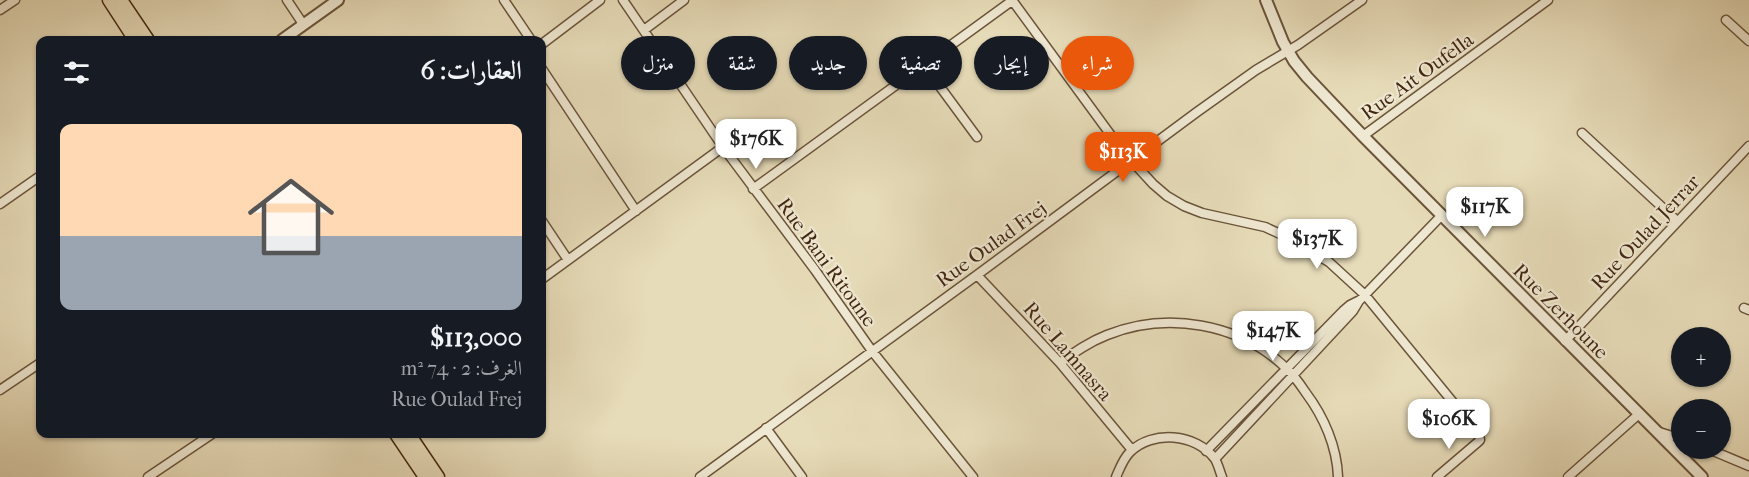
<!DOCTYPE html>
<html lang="ar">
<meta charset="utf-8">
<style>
body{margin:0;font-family:"IM FELL French Canon",Amiri,serif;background:#242831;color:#f1f3f6;direction:rtl;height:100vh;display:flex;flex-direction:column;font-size:22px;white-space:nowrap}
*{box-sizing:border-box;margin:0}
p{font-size:20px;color:#9ea1a6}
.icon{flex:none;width:33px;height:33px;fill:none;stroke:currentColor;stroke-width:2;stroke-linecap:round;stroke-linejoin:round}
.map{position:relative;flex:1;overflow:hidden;direction:ltr}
.details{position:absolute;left:36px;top:36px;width:510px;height:402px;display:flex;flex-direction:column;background:#171b24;border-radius:12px;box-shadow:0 2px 4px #0004;direction:rtl}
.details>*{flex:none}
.guide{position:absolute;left:564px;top:36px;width:570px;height:54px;direction:rtl;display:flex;gap:12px}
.tools{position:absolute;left:1671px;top:327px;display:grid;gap:12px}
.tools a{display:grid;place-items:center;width:60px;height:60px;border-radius:50%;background:#171b24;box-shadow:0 2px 4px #0004;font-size:30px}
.price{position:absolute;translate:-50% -51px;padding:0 14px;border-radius:12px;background:#fff;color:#222;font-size:20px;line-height:39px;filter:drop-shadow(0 2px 3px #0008)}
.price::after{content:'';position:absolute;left:50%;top:36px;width:18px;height:14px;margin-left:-9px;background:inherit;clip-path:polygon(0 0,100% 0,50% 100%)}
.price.current{background:#ea580c;color:#fff}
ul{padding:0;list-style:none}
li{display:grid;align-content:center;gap:12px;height:318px;padding:0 24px}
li+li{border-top:2px solid #363941}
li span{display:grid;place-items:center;height:186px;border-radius:12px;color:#555}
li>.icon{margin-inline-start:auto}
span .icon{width:108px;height:108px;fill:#fffc;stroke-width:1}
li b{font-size:26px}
h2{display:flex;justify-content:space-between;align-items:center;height:72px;padding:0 24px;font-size:26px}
.tag{padding:0 21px;border-radius:27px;background:#171b24;box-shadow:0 2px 4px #0004;font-size:21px;line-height:54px}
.tag.current{background:#ea580c;color:#fff}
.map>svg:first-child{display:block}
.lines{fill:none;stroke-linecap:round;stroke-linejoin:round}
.minor-casing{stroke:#6b543a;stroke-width:11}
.tertiary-casing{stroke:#6b543a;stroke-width:14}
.primary-casing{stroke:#422610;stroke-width:15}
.minor{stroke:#efe8d2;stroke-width:8}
.tertiary{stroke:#efe8d2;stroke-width:10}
.primary{stroke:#e7dcb9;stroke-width:12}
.labels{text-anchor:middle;stroke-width:4.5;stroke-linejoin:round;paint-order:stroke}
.street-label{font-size:20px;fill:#422610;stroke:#efe8d2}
</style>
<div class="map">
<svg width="1749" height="477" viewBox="0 0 1749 477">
<rect width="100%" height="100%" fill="#e7dcb9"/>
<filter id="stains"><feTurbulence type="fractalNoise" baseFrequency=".00333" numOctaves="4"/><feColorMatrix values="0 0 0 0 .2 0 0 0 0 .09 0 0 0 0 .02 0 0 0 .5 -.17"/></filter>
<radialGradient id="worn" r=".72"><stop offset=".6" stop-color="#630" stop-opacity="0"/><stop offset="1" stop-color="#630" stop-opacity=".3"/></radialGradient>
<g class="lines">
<defs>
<path id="minor" d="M287 0 303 24
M504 0 531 40
M623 0 723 147 815 270 872 351 973 477
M1012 0 1121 149 1153 184 1167 196 1184 206 1202 213 1265 227 1291 239 1329 262 1365 295 1479 434 1480 440 1478 442 1437 477
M0 10 15 0
M1726 20 1749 41
M644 30 684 0
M542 44 600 0
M924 65 977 137
M542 69 636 211
M1582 133 1677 221
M1363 136 1548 0
M753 189 1013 0
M0 204 40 176
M542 221 568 260
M977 275 1060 363 1132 450
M542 279 723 147
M1744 308 1749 310
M1565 341 1749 146
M1060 363C1075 352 1089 342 1107 335 1167 311 1239 323 1286 368 1294 375 1300 384 1306 393 1324 417 1337 447 1338 477
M0 390 40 363
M766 428 802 477
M1659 432 1682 439
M1706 448 1749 466
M1206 451 1343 311 1350 305 1358 301
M1215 459 1353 311 1359 301 1442 215
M148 477 212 434
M700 477 977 275 1197 112 1256 70 1298 45 1362 0
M1116 477C1120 468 1123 459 1130 452 1152 430 1196 433 1215 459 1218 464 1220 472 1222 477
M1568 477 1639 414"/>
<path id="tertiary" d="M1266 0 1283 42 1294 61 1307 77 1363 136 1702 477
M282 40 338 0"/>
<path id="primary" d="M109 0 135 40
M121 0 148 40
M396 434 425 477
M409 434 438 477"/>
</defs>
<use href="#minor" class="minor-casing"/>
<use href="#tertiary" class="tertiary-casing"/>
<use href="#primary" class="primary-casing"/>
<use href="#minor" class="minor"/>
<use href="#tertiary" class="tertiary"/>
<use href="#primary" class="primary"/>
</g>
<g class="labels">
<g class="street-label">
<text transform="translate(1417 76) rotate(-36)" y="7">Rue Ait Oufella</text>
<text transform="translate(1645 232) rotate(-47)" y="7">Rue Oulad Jerrar</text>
<text transform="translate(991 244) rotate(-36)" y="7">Rue Oulad Frej</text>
<text transform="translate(827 262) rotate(54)" y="7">Rue Bani Ritoune</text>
<text transform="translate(1561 311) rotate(45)" y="7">Rue Zerhoune</text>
<text transform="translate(1068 351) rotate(49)" y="7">Rue Lamnasra</text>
</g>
</g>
<rect width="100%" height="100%" filter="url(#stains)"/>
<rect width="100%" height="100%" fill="url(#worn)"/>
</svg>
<div class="tools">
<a>+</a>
<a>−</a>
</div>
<b class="price" style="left:756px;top:170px">$176K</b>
<b class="price current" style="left:1123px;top:183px">$113K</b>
<b class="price" style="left:1485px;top:238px">$117K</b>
<b class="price" style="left:1317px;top:270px">$137K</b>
<b class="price" style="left:1273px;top:362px">$147K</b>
<b class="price" style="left:1449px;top:450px">$106K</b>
<div class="guide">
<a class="tag current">شراء</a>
<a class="tag">إيجار</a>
<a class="tag">تصفية</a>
<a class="tag">جديد</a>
<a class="tag">شقة</a>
<a class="tag">منزل</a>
</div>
<section class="details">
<h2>العقارات: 6<svg class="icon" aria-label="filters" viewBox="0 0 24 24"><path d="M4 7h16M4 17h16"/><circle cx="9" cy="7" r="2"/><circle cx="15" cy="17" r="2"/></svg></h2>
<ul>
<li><span style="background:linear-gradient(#ffd9b3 60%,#9aa5b1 0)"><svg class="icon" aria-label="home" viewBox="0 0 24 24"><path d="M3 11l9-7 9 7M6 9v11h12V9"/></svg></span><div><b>$113,000</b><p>الغرف: 2 · 74 m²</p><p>Rue Oulad Frej</p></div></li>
</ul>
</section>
</div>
